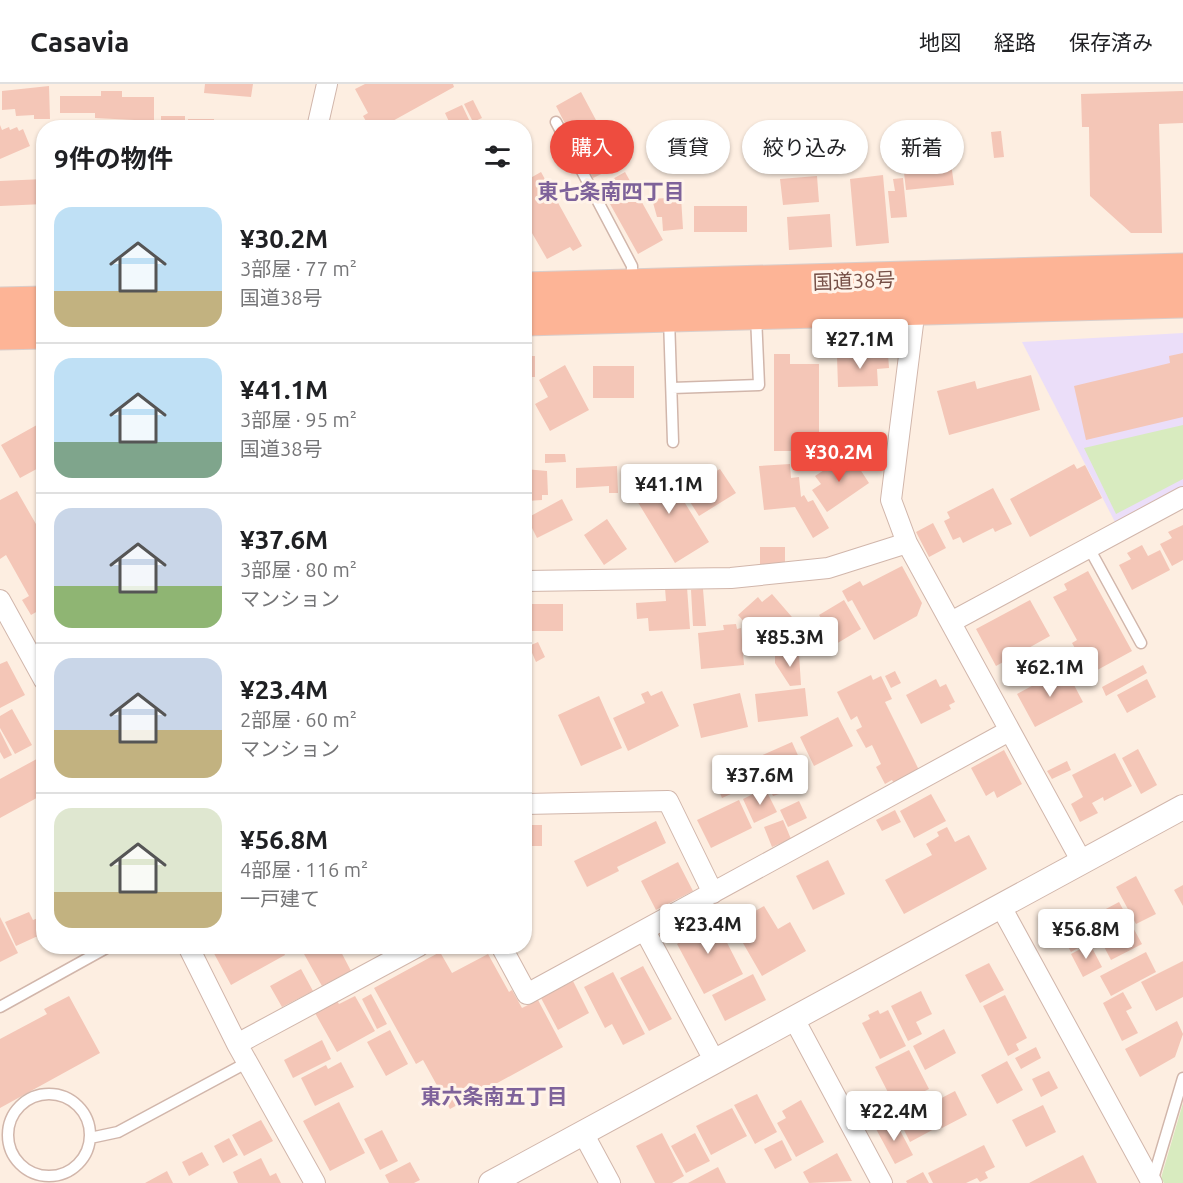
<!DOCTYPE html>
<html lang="ja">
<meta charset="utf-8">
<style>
body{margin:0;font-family:Ubuntu,"Noto Sans JP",sans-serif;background:#f6f6f6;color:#202124;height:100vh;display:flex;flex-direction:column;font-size:22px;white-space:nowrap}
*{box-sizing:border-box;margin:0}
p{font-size:20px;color:#757577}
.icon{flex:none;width:33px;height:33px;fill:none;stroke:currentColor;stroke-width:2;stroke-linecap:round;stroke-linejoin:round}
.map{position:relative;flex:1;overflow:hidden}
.details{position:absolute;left:36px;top:36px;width:496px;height:834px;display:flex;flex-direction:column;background:#fff;border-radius:24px;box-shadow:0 2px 4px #0004}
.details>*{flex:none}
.top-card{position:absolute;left:550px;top:36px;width:542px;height:54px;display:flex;gap:12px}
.price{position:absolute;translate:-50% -51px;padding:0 14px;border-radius:6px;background:#fff;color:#222;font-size:20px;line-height:39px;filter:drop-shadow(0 2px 3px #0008)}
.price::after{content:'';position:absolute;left:50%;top:36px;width:18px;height:14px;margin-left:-9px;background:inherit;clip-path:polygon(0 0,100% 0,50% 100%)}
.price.on{background:#ee4c3f;color:#fff}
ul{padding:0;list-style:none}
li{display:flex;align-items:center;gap:18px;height:150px;padding:0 18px}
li+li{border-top:2px solid #e0e0e0}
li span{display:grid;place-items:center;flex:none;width:168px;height:120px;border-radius:18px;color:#555}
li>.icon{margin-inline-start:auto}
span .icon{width:72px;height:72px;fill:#fffc;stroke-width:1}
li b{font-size:26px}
h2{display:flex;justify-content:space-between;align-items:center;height:72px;padding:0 18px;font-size:26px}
.pill{padding:0 21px;border-radius:27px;background:#fff;box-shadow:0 2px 4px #0004;font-size:21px;line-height:54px}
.pill.on{background:#ee4c3f;color:#fff}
header{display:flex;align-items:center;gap:36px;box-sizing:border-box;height:84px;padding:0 30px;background:#fff;border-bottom:2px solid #e0e0e0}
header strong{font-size:28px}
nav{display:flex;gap:33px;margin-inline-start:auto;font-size:21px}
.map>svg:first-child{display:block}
.education{fill:#ebdef9}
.green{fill:#d8ebbf}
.building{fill:#f4c6b7}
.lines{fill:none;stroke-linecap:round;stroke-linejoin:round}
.service-casing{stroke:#d1b6ab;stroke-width:13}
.minor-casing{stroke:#d1b6ab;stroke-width:22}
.tertiary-casing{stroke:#d1b6ab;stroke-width:26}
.trunk-casing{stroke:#d9cecb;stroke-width:35}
.service{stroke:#fff;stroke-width:10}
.minor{stroke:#fff;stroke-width:20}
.tertiary{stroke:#fff;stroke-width:24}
.trunk{stroke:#fdb496;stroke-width:33}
.labels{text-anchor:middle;stroke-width:6;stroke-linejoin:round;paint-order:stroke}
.street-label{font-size:20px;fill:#765047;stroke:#fff3e9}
.neighbourhood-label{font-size:21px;font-weight:bold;fill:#7e629a;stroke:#fff3e9}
</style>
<header>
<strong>Casavia</strong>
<nav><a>地図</a><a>経路</a><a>保存済み</a></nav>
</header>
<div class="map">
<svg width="1183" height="1099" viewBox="0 0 1183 1099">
<rect width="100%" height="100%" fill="#fdeee1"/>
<path class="education" d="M1183 249V403L1115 438 1022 258Z"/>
<path class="green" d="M1183 341V395L1116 430 1084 364Z
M1183 1019V1099H1164L1161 1094Z"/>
<path class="building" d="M205 0H253L251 13 204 9Z
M365 0H453L454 3 380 44H370L363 32 368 29 355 5Z
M49 2 50 35H34V31L16 32 15 25 2 26V7Z
M101 7H122V13H154V37L95 34V29H60V12H101Z
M1183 7V39L1159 40 1162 149H1131L1090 112 1089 43H1082L1081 10Z
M581 8 620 81 593 94 556 22Z
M473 16 482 34 473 38 464 20Z
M462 21 471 40 464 44H452L445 29Z
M161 32H185V44H161Z
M188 35H214V44H188Z
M274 37V44H227V40Z
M0 41 2 46 9 43 10 46 17 43 19 47 23 45 30 62 0 75Z
M818 47 820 73 778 78 776 51Z
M1001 47 1004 73 994 74 991 48Z
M944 65 945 73 950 72 954 101 906 106 902 71Z
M541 88 582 162 573 167 570 163 547 175 525 137V97Z
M625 88 663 156 638 170 600 102Z
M883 91 889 159 856 162 850 95Z
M817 92 819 118 783 121 780 95Z
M903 94 907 133 891 134 888 107H895L893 95Z
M44 95V120L0 122V97Z
M681 113 683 145 663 147 662 133H657L652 115Z
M694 122H747V148H694Z
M830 130 832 163 789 166 787 133Z
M1183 269V333L1086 356 1074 302 1170 279 1169 272Z
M774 270H790V280H819V367H774Z
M888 270 889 284 877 285 878 302 838 303 837 272Z
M525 272H535V293H525Z
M565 281 589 326 550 347 535 320 548 313 539 296Z
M593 282H634V314H593Z
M1031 291 1040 326 949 351 937 307 975 297 977 305Z
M44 337V381L20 394 1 361Z
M545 370H565L566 378 545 379Z
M841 375 854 376 869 399 827 428 812 406 821 400 815 392Z
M790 380 791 394 799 393 801 413 804 411 808 418 813 416 829 444 813 454 795 423 764 426 759 382Z
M1074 380 1077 385 1085 381 1102 414 1030 453 1010 415Z
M617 382 618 409H609V402L576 404V384Z
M706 382 711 390 720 385 736 409 699 432 685 410 700 401 693 390Z
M525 385 547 387 548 411H542V416L527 417 528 425 525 426Z
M664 385 709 458 675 479 628 402 651 388 653 391Z
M993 404 1012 440 995 448 993 444 963 459 960 453 953 456 944 437 950 434 947 428Z
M17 407 44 454V538L38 527 31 531 22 516 29 512 6 471 0 475V416Z
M562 415 573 436 537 454 527 434Z
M607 435 627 465 604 481 584 451Z
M933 439 946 464 929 473 916 448Z
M1183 441V476L1172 482 1160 460 1172 454 1168 448Z
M1142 461 1148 472 1160 466 1170 486 1132 506 1119 481 1131 475 1127 469Z
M760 463H785V481L760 482Z
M902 482 922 519 917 532 874 556 852 516 848 518 842 507 860 497 863 502Z
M1088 487 1132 567 1090 590 1072 559 1077 556 1053 513 1067 506 1064 500Z
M687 503 690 545 649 547 648 534 637 535 636 519 666 517 665 504Z
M703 505 706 542H693L691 506Z
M772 510 798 540 788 549 781 541 762 558 738 531 758 513 762 518Z
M844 516 861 545 826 566 811 541 821 534 819 531Z
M1030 516 1050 552 996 582 976 545Z
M525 520H563V547H525Z
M736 540 737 545 741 544 744 581 701 585 698 549 724 546 723 541Z
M538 558 545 573 536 578 529 562Z
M799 570 801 601 790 602 775 579V572Z
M7 577 25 611 0 624V580Z
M1143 581 1147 589 1106 612 1102 603Z
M1065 584 1083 618 1035 643 1017 610Z
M895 587 901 599 891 604 885 592Z
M871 591 873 596 881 592 892 615 885 618 921 690 896 703 892 696 885 700 876 683 881 680 872 661 866 664 856 646 862 643 857 632 851 636 837 608Z
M936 595 940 603 946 600 955 618 949 621 951 625 921 640 906 611Z
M1147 595 1156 613 1127 629 1117 611Z
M805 604 808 632 758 638 755 610Z
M648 607 651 612 662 607 679 642 628 667 613 634 645 619 641 610Z
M740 609 748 643 701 654 693 620Z
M599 612 622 664 581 682 558 631Z
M12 625 32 661 15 670 0 644V632Z
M838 633 853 662 814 682 800 653Z
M0 647 12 671 4 675 0 668Z
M792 658 805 687 778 700 782 709 773 712 761 686 764 695 722 714 713 693Z
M1138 665 1157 701 1141 710 1122 674Z
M1004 666 1022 700 997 714 994 707 986 712 971 684Z
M1115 669 1132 702 1104 717 1103 713 1092 719 1098 729 1080 738 1071 720 1083 713 1072 691Z
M44 671V710L0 734V695Z
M1067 677 1071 686 1052 695 1047 687Z
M765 704 777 728 754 739 743 715Z
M931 710 946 737 914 754 900 727Z
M739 716 752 744 711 764 697 736Z
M799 717 807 734 788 743 780 726Z
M895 726 901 738 882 747 876 736Z
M783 736 791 755 772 763 764 743Z
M656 737 666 759 617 783 619 787 587 803 574 777Z
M525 741H542V762H525Z
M947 743 955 758 969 751 987 785 904 830 885 796 932 771 926 760 939 752 937 748Z
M828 776 845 810 813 826 796 792Z
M678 778 693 807 656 826 641 797Z
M1136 792 1156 830 1136 840 1116 803Z
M1183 801V822L1174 806Z
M1119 818 1142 860 1111 876 1089 834Z
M764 822 778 845 790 838 806 867 762 892 732 840Z
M29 828 33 836 38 834 42 843 37 845 40 851 16 862 5 838Z
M705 832 709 841 716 837 743 890 704 910 677 860 683 856 678 846Z
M1074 832 1088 858 1071 868 1056 841Z
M0 833 18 869 0 878Z
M1090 860 1102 883 1083 893 1071 870Z
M210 862H281L285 871 231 901Z
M319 862H338L351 887 322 902 304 870Z
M440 868 452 889 488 870 509 908 512 906 522 924 538 916 563 963 450 1025 423 976 416 980 374 904Z
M1146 868 1156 888 1111 912 1100 892Z
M1183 877V913L1156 927 1141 898Z
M989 879 1004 906 980 919 965 891Z
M643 882 672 935 649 947 620 894Z
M301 885 313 907 282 923 270 902Z
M613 888 645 950 623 961 612 940 605 944 584 903Z
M753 890 766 916 725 937 712 911Z
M573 897 589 929 558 946 541 914Z
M921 907 932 930 916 938 922 950 908 957 891 922Z
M1123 908 1132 924 1126 927 1138 949 1122 957 1103 919Z
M371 910 387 940 377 945 362 915Z
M1005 911 1027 954 1016 960 1019 966 1008 972 983 922Z
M69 912 100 969 0 1024V955L47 930 44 925Z
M355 912 375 947 337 968 315 929 337 917 339 920Z
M878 926 880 930 888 926 906 962 880 975 862 939 870 935 868 931Z
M1177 937 1183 950 1175 973 1140 993 1125 965Z
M944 945 956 969 925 986 913 962Z
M390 946 408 980 386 992 367 958Z
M322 956 331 975 293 994 284 976Z
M1036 963 1041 974 1021 985 1015 974Z
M909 966 929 1005 895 1022 875 983Z
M1007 977 1023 1006 997 1020 981 991Z
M341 978 354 1003 315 1022 301 994 326 981 328 985Z
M1049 987 1058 1004 1041 1013 1032 995Z
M955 1007 967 1031 942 1044 930 1020Z
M757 1010 777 1048 755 1060 734 1021Z
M801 1016 824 1058 796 1073 777 1039 786 1034 782 1027Z
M339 1018 365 1069 330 1087 303 1037Z
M924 1020 936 1044 910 1058 898 1034Z
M1043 1021 1056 1048 1026 1063 1012 1036Z
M732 1024 747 1052 711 1071 696 1042Z
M894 1035 913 1071 895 1080 876 1045Z
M261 1036 273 1057 244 1072 232 1051Z
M382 1046 398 1077 380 1086 364 1055Z
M662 1049 684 1092 672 1099H655L636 1062Z
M695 1049 710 1077 686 1089 671 1062Z
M229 1054 238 1071 223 1079 214 1062Z
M782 1056 792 1076 775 1085 764 1065Z
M984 1061 995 1083 985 1088 988 1094 980 1098 977 1094 966 1099H933L928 1089Z
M202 1068 209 1081 189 1092 182 1078Z
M837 1069 852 1097 809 1099 803 1088Z
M1083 1071 1097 1099H1029Z
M261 1074 270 1092 276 1089 281 1099H238L233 1088Z
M410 1078 420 1096 414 1099H389L385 1091Z
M718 1083 726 1099H688Z
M167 1087 173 1099H145Z
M923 1088 929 1099H907L906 1097Z"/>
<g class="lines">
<defs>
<path id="service" d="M556 38 632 182V199
M669 234 673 358
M672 304 759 301 756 232
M1089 464 1141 559
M0 923 110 862
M8 1051a41 41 0 1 1 82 0a41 41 0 1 1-82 0Z
M90 1054 118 1048 248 978
M1152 1098 1183 994"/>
<path id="minor" d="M317 44 327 0
M915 224 891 416 907 459 1082 778
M525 497 731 494 828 484 907 459
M0 516 44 596
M951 538 1183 413
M525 720 668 717 713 809
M1000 821 1152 1099
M645 847 714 976
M188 862 237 960 315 1099
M501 862 527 910 1009 647
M794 935 882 1099
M237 960 419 862
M583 1049 610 1099"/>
<path id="tertiary" d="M491 1099 1183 723"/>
<path id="trunk" d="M525 205 1183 186
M0 220 44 219
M525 235 1183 217
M0 249 44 248"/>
</defs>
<use href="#service" class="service-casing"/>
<use href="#minor" class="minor-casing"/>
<use href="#tertiary" class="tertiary-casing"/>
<use href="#trunk" class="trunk-casing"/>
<use href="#service" class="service"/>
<use href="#minor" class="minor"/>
<use href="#tertiary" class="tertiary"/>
<use href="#trunk" class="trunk"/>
</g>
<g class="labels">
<g class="street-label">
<text transform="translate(854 197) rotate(-2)" y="7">国道38号</text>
</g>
<g class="neighbourhood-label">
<text x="611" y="115">東七条南四丁目</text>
<text x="494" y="1020">東六条南五丁目</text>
</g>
</g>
</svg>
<b class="price" style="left:860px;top:286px">¥27.1M</b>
<b class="price on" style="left:839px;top:399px">¥30.2M</b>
<b class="price" style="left:669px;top:431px">¥41.1M</b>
<b class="price" style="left:790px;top:584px">¥85.3M</b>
<b class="price" style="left:1050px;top:614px">¥62.1M</b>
<b class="price" style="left:760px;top:722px">¥37.6M</b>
<b class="price" style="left:708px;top:871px">¥23.4M</b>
<b class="price" style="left:1086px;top:876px">¥56.8M</b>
<b class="price" style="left:894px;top:1058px">¥22.4M</b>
<div class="top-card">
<a class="pill on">購入</a>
<a class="pill">賃貸</a>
<a class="pill">絞り込み</a>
<a class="pill">新着</a>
</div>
<section class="details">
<h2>9件の物件<svg class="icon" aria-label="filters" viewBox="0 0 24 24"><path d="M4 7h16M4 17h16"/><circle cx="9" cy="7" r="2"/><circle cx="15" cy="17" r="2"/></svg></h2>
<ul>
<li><span style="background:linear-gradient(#bfe0f5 70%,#c2b280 0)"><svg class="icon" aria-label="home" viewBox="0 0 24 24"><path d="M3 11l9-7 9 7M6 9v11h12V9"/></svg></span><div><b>¥30.2M</b><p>3部屋 · 77 m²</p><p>国道38号</p></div></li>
<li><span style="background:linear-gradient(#bfe0f5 70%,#7fa58c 0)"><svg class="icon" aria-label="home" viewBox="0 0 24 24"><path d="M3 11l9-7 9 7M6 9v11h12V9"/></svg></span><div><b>¥41.1M</b><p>3部屋 · 95 m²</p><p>国道38号</p></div></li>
<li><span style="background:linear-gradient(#c9d6e8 65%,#8fb573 0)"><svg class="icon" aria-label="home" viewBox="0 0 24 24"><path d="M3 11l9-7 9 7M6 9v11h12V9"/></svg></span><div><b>¥37.6M</b><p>3部屋 · 80 m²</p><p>マンション</p></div></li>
<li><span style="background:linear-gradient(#c9d6e8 60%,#c2b280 0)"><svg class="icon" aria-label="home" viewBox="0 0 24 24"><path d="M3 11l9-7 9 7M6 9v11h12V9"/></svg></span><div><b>¥23.4M</b><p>2部屋 · 60 m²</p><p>マンション</p></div></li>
<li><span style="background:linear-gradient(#dfe7d0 70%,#c2b280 0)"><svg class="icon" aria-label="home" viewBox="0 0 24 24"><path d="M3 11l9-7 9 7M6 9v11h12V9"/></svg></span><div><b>¥56.8M</b><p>4部屋 · 116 m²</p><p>一戸建て</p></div></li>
</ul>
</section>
</div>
